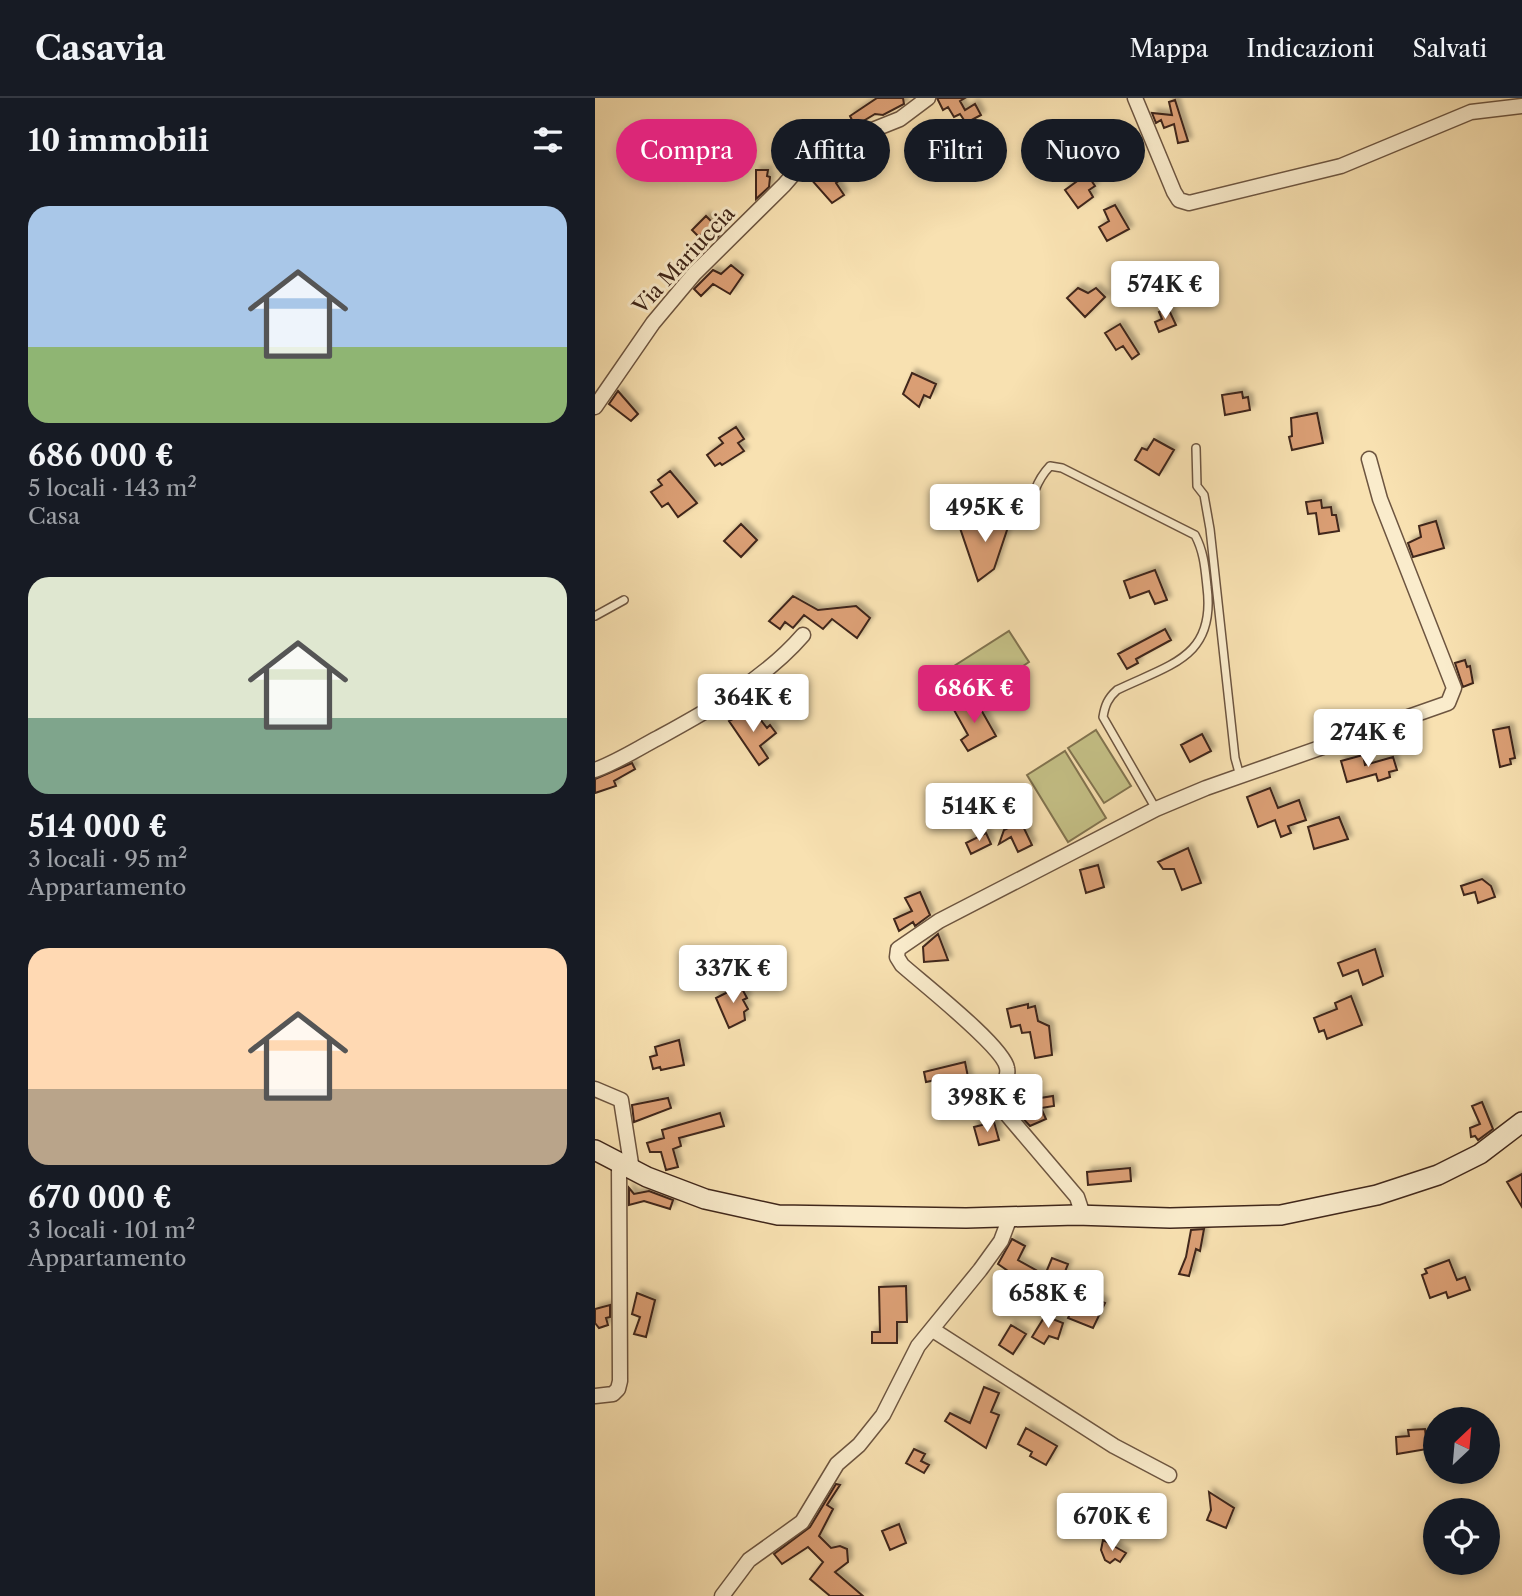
<!DOCTYPE html>
<html lang="it">
<meta charset="utf-8">
<style>
body{margin:0;font-family:"Libre Caslon Text",serif;background:#242831;color:#f1f3f6;height:100vh;display:flex;flex-direction:column;font-size:26px;white-space:nowrap}
*{box-sizing:border-box;margin:0}
p{font-size:23px;color:#9ea1a6}
.icon{flex:none;width:38px;height:38px;fill:none;stroke:currentColor;stroke-width:2;stroke-linecap:round;stroke-linejoin:round}
.map{position:relative;flex:1;overflow:hidden}
.side{display:flex;flex-direction:column;background:#171b24;width:595px}
.side>*{flex:none}
.hud{position:absolute;left:21px;top:21px;width:665px;height:63px;display:flex;gap:14px}
.needle{width:46px;rotate:26deg}
.fabs{position:absolute;left:828px;top:1309px;display:grid;gap:14px}
.fabs a{display:grid;place-items:center;width:77px;height:77px;border-radius:50%;background:#171b24;box-shadow:0 4px 10px #0003;font-size:35px}
.price{position:absolute;translate:-50% -60px;padding:0 16px;border-radius:7px;background:#fff;color:#222;font-size:23px;line-height:46px;filter:drop-shadow(0 2px 4px #0008)}
.price::after{content:'';position:absolute;left:50%;top:42px;width:21px;height:16px;margin-left:-10px;background:inherit;clip-path:polygon(0 0,100% 0,50% 100%)}
.price.on{background:#db2777;color:#fff}
ul{padding:0;list-style:none}
li{display:grid;align-content:center;gap:14px;height:371px;padding:0 28px}
li span{display:grid;place-items:center;height:217px;border-radius:21px;color:#555}
li>.icon{margin-inline-start:auto}
span .icon{width:126px;height:126px;fill:#fffc;stroke-width:1}
li b{font-size:30px}
h2{display:flex;justify-content:space-between;align-items:center;height:84px;padding:0 28px;font-size:30px}
.chip{padding:0 24px;border-radius:32px;background:#171b24;box-shadow:0 4px 10px #0003;font-size:24px;line-height:63px}
.chip.on{background:#db2777;color:#fff}
header{display:flex;align-items:center;gap:42px;box-sizing:border-box;height:98px;padding:0 35px;background:#171b24;border-bottom:2px solid #363941}
header strong{font-size:33px}
nav{display:flex;gap:38px;margin-inline-start:auto;font-size:24px}
main{display:flex;flex:1;min-height:0}
.map>svg:first-child{display:block}
.green{fill:#c5c187;stroke:#827450;stroke-width:2}
.building{fill:#db9f74;stroke:#3f261a;stroke-width:2;filter:url(#shadow)}
.lines{fill:none;stroke-linecap:round;stroke-linejoin:round}
.service-casing{stroke:#6d5540;stroke-width:10}
.minor-casing{stroke:#6d5540;stroke-width:17}
.secondary-casing{stroke:#3f261a;stroke-width:22}
.service{stroke:#faeccc;stroke-width:7}
.minor{stroke:#faeccc;stroke-width:14}
.secondary{stroke:#faeccc;stroke-width:19}
.labels{text-anchor:middle;stroke-width:6;stroke-linejoin:round;paint-order:stroke}
.street-label{font-size:21px;fill:#3f261a;stroke:#faeccc}
</style>
<header>
<strong>Casavia</strong>
<nav><a>Mappa</a><a>Indicazioni</a><a>Salvati</a></nav>
</header>
<main>
<section class="side">
<h2>10 immobili<svg class="icon" aria-label="filters" viewBox="0 0 24 24"><path d="M4 7h16M4 17h16"/><circle cx="9" cy="7" r="2"/><circle cx="15" cy="17" r="2"/></svg></h2>
<ul>
<li><span style="background:linear-gradient(#a9c7e8 65%,#8fb573 0)"><svg class="icon" aria-label="home" viewBox="0 0 24 24"><path d="M3 11l9-7 9 7M6 9v11h12V9"/></svg></span><div><b>686 000 €</b><p>5 locali · 143 m²</p><p>Casa</p></div></li>
<li><span style="background:linear-gradient(#dfe7d0 65%,#7fa58c 0)"><svg class="icon" aria-label="home" viewBox="0 0 24 24"><path d="M3 11l9-7 9 7M6 9v11h12V9"/></svg></span><div><b>514 000 €</b><p>3 locali · 95 m²</p><p>Appartamento</p></div></li>
<li><span style="background:linear-gradient(#ffd9b3 65%,#b9a48a 0)"><svg class="icon" aria-label="home" viewBox="0 0 24 24"><path d="M3 11l9-7 9 7M6 9v11h12V9"/></svg></span><div><b>670 000 €</b><p>3 locali · 101 m²</p><p>Appartamento</p></div></li>
</ul>
</section>
<div class="map">
<svg width="927" height="1498" viewBox="0 0 927 1498">
<defs>
<filter id="shadow"><feDropShadow dx="4" dy="-4" stdDeviation="2" flood-color="#0004"/></filter>
</defs>
<rect width="100%" height="100%" fill="#f8e1b1"/>
<filter id="stains"><feTurbulence type="fractalNoise" baseFrequency=".00286" numOctaves="4"/><feColorMatrix values="0 0 0 0 .2 0 0 0 0 .09 0 0 0 0 .02 0 0 0 .5 -.17"/></filter>
<radialGradient id="worn" r=".72"><stop offset=".6" stop-color="#630" stop-opacity="0"/><stop offset="1" stop-color="#630" stop-opacity=".3"/></radialGradient>
<path class="green" d="M414 533 434 564 380 600 359 568Z
M501 632 536 688 509 705 473 650Z
M470 653 511 720 473 744 432 677Z"/>
<path class="building" d="M282 0H308L309 6 288 17 280 16 260 28 255 18Z
M342 0H370L365 3 370 12 380 6 386 17 371 25 365 16 359 19 353 9 348 12Z
M580 2 593 43 583 45 579 26 569 30 566 22 561 25 557 15 577 17 574 4Z
M228 62 232 67H240L239 74 245 82 241 85 249 97 237 105 214 79 218 76 215 72Z
M161 72H173L172 78 175 79 174 89 161 101Z
M492 76 500 88 494 92 498 99 483 110 470 92Z
M520 107 534 131 512 143 504 129 514 123 509 112Z
M111 118 127 134 120 142 110 133 104 139 97 132Z
M136 167 148 177 135 196 118 186 106 198 99 191 118 172 126 176Z
M483 190 493 195 501 190 510 199 490 219 472 200Z
M573 210 581 227 564 234 560 224 567 221 564 214Z
M525 226 544 256 537 261 528 248 521 252 510 235Z
M317 275 341 286 335 300 329 297 324 309 308 296Z
M23 293 43 316 36 323 14 306Z
M647 294 648 300 653 299 655 312 630 317 627 297Z
M722 315 728 345 697 352 694 339 697 338 696 320Z
M141 329 149 341 143 345 149 353 127 367 125 365 120 368 112 357 128 345 124 340Z
M559 341 579 352 564 377 540 362 547 350 552 352Z
M75 373 102 405 83 419 73 405 67 409 56 394 67 387 63 382Z
M726 402 727 410 736 409 737 417H741L744 433 724 436 721 415 713 416 711 404Z
M399 417 415 423 399 471 383 483 364 427 375 423 391 433Z
M841 423 849 450 818 459 813 445 826 439 824 428Z
M146 426 162 442 146 459 129 443Z
M560 472 572 502 560 506 554 493 535 500 529 483Z
M198 498 223 512 261 508 275 520 262 540 237 521 228 531 209 517 198 530 190 524 185 531 174 523Z
M570 531 576 542 541 561 543 565 532 571 523 556Z
M870 562 872 569 875 568 878 585 868 589 860 565Z
M380 601 401 638 373 653 366 642 373 637 359 612Z
M154 612 156 614 158 612 172 630 175 627 181 635 165 648 173 660 164 667 134 623Z
M914 629 920 660 915 661 916 666 905 669 898 632Z
M607 636 616 653 595 664 586 647Z
M768 657 770 667 798 659 802 672 794 674 795 679 783 683 781 676 752 684 746 663Z
M37 665 40 671 19 683 21 688 0 695V681Z
M675 690 683 710 704 702 711 722 693 728 696 735 686 739 680 722 663 729 652 699Z
M744 719 753 741 719 751 713 729Z
M426 724 437 747 423 754 416 739 404 746 409 732Z
M391 735 396 746 376 756 371 745Z
M593 750 606 785 587 792 579 771H568L563 764Z
M503 767 509 789 491 795 485 772Z
M887 781 896 788 900 799 883 805 880 794 869 797 866 788Z
M325 794 335 817 320 828 318 824 304 833 299 821 317 813 310 800Z
M343 836 353 862 329 864 328 849Z
M780 851 788 878 768 887 763 872 748 878 743 865Z
M143 883 152 900 148 902 153 911 149 914 150 922 134 930 121 900 133 894 131 889Z
M756 898 767 927 732 941 729 932 724 934 719 920 742 911 740 905Z
M433 906V910L440 908 443 923 454 928 457 957 440 960 435 934 427 935 425 927 416 929 412 911Z
M84 942 89 967 66 972 65 969 58 971 55 959 62 957 60 949Z
M370 964 374 984 371 985 372 990 349 995 346 981 331 984 329 974Z
M458 998 459 1008 446 1010 451 1021 435 1028 420 1012 439 1001Z
M73 1000 76 1010 39 1024 37 1007Z
M887 1004 898 1031 883 1042 880 1038 876 1039 875 1030 885 1026 877 1008Z
M125 1015 129 1028 84 1040 86 1048 78 1051 83 1069 71 1072 66 1054H55L52 1045 69 1040 67 1032Z
M399 1024 404 1042 384 1047 379 1029Z
M535 1070 536 1083 493 1087 492 1074Z
M927 1076V1109L912 1084Z
M34 1090 39 1096 54 1093 78 1102 75 1111 49 1103 34 1107Z
M609 1131 605 1153 601 1151 594 1178 584 1176 591 1159 596 1132Z
M417 1141 430 1148 423 1162 450 1177 457 1160 473 1166 467 1181 463 1179 461 1183 467 1187 464 1191 431 1179 429 1184 403 1166Z
M854 1162 862 1182 870 1179 875 1192 853 1200 851 1194 835 1200 827 1177 832 1175 830 1171Z
M311 1188 312 1224H302V1245H277V1234H285L284 1189Z
M486 1194 510 1205 498 1230 473 1220Z
M42 1195 60 1202 51 1239 39 1236 45 1219 37 1216Z
M15 1207V1219L11 1220 13 1227 4 1230 0 1225V1211Z
M450 1218 468 1225 463 1241 454 1238 449 1246 437 1239Z
M416 1227 431 1236 418 1256 404 1247Z
M389 1289 404 1295 396 1314 404 1317 391 1350 350 1323 355 1315 375 1325Z
M431 1330 462 1348 451 1367 435 1358 437 1354 423 1346Z
M830 1331 831 1341H837L838 1350 802 1356 801 1339 814 1338 813 1332Z
M319 1351 330 1356 326 1363 334 1367 329 1375 311 1365Z
M241 1386 245 1387 232 1407 238 1411 224 1438 236 1450 245 1448 252 1451 253 1464 240 1474 268 1498H235L215 1481 228 1464 213 1449 187 1466 179 1456 215 1429Z
M614 1394 639 1410 631 1430 612 1422 616 1412Z
M304 1426 311 1445 295 1452 287 1433Z
M508 1442 531 1455 525 1464 520 1461 515 1465 510 1462 506 1452Z"/>
<g class="lines">
<defs>
<path id="service" d="M601 350 602 388 609 397 615 431 640 660 645 678
M433 420C437 400 440 384 455 368L467 370 600 437C609 454 610 470 612 489 621 559 576 566 522 592 513 600 510 607 508 619L561 711
M0 518 29 502"/>
<path id="minor" d="M540 0 579 94 584 102 594 105 746 68 876 14 927 8
M0 309 58 225 99 176 189 87 215 57 305 21 333 0
M0 672C22 664 42 651 63 640 114 612 169 582 208 537
M0 991 26 1002 37 1072
M488 1117 482 1099 403 1006C400 992 415 984 412 970 409 949 326 884 307 867L302 859 303 851 344 823 561 711 611 690 853 605 859 590 785 401 774 361
M338 1232 519 1348 574 1377
M0 1298 18 1296 23 1291 25 1283 24 1065
M127 1498 154 1462 207 1424 242 1366 264 1347 288 1317 323 1248 385 1172 406 1143 415 1119"/>
<path id="secondary" d="M0 1052 52 1079 110 1101 183 1117 371 1120 481 1117 575 1120 686 1117 782 1097 843 1077 885 1056 927 1024"/>
</defs>
<use href="#service" class="service-casing"/>
<use href="#minor" class="minor-casing"/>
<use href="#secondary" class="secondary-casing"/>
<use href="#service" class="service"/>
<use href="#minor" class="minor"/>
<use href="#secondary" class="secondary"/>
</g>
<g class="labels">
<g class="street-label">
<text transform="translate(89 162) rotate(-47)" y="7">Via Mariuccia</text>
</g>
</g>
<rect width="100%" height="100%" filter="url(#stains)"/>
<rect width="100%" height="100%" fill="url(#worn)"/>
</svg>
<div class="fabs">
<a><svg class="needle" viewBox="-14 -14 28 28"><path d="M0-13l5 13h-10z" fill="#e53935"/><path d="M0 13l5-13h-10z" fill="#9ea1a6"/></svg></a>
<a><svg class="icon" aria-label="locate" viewBox="0 0 24 24"><circle cx="12" cy="12" r="6"/><path d="M12 2v4M12 18v4M2 12h4M18 12h4"/></svg></a>
</div>
<b class="price" style="left:570px;top:223px">574K €</b>
<b class="price" style="left:390px;top:446px">495K €</b>
<b class="price on" style="left:379px;top:627px">686K €</b>
<b class="price" style="left:158px;top:636px">364K €</b>
<b class="price" style="left:773px;top:671px">274K €</b>
<b class="price" style="left:384px;top:745px">514K €</b>
<b class="price" style="left:138px;top:907px">337K €</b>
<b class="price" style="left:392px;top:1036px">398K €</b>
<b class="price" style="left:453px;top:1232px">658K €</b>
<b class="price" style="left:517px;top:1455px">670K €</b>
<div class="hud">
<a class="chip on">Compra</a>
<a class="chip">Affitta</a>
<a class="chip">Filtri</a>
<a class="chip">Nuovo</a>
</div>
</div>
</main>
